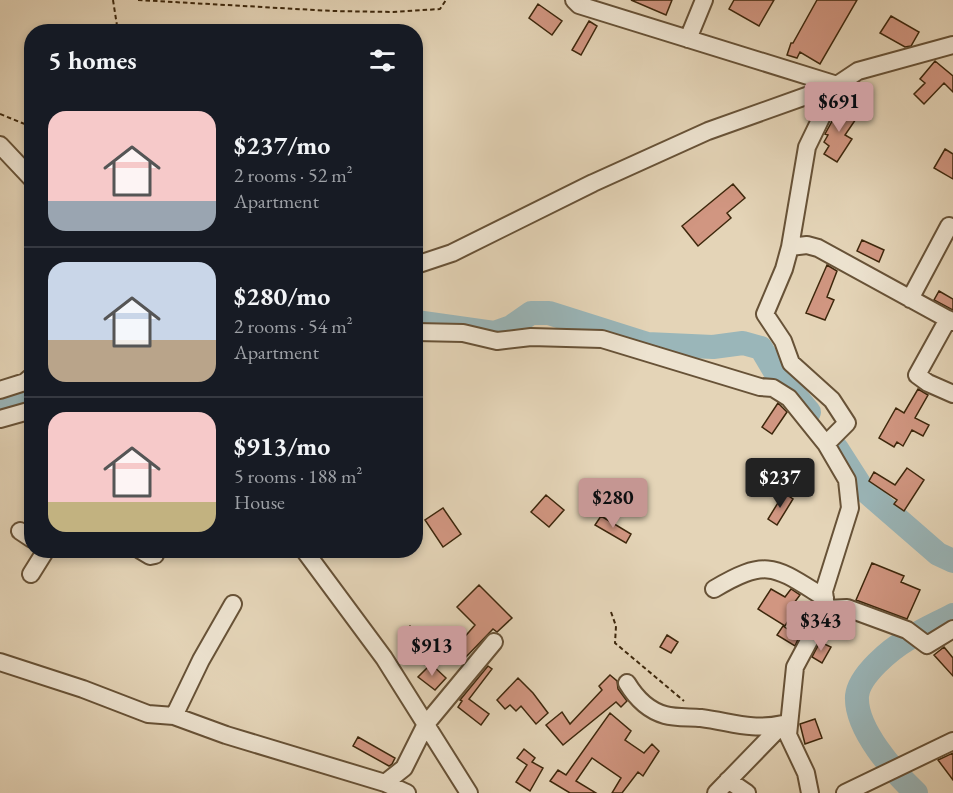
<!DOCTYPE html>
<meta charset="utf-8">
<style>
body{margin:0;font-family:"EB Garamond",serif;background:#20242c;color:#f1f3f6;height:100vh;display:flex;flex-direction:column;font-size:22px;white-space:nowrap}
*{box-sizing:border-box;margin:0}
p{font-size:20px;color:#9ea1a6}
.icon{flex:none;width:33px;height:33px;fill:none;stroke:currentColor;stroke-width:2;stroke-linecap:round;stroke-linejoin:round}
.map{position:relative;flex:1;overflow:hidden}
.details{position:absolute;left:24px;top:24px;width:399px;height:534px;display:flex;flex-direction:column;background:#171b24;border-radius:24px;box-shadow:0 3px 9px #0003}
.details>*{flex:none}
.price{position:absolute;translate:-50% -51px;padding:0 14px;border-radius:6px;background:#c59692;color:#111;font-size:20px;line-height:39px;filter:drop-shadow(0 2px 3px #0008)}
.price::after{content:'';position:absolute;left:50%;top:36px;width:18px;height:14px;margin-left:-9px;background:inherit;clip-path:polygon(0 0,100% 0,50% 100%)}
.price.on{background:#222;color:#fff}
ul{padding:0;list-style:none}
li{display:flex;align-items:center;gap:18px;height:150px;padding:0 24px}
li+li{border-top:2px solid #363941}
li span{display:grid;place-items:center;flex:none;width:168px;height:120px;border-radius:18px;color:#555}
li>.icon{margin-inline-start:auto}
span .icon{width:72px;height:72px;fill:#fffc;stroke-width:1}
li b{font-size:26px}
h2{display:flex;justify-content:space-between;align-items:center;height:72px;padding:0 24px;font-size:26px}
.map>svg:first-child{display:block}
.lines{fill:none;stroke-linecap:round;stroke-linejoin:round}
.river{stroke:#9ab6b9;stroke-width:24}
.building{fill:#d19681;stroke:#3d270c;stroke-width:1.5}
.minor-casing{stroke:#675237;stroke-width:20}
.path{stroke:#3d270c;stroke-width:2;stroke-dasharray:4.5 3;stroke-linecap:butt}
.minor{stroke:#ede3d0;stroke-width:16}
</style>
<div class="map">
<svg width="953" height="793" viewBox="0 0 953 793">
<rect width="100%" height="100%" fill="#e4d4b7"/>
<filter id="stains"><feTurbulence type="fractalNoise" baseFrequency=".00333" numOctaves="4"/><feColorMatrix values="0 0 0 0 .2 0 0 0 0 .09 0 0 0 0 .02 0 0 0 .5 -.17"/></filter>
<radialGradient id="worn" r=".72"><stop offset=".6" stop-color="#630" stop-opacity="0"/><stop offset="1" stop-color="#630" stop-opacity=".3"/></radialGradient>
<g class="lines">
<path class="river" d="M416 322 494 333 511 327 531 313H549L647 344 713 347 743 343 761 348 774 370 809 412
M0 402 32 391
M837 449 862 488 938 554 953 561
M916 793C894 772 855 729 857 696 859 675 891 649 908 639 922 630 938 623 953 615"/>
</g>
<path class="building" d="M631 0H672L666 15Z
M734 0H774L759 26 729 9Z
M817 0H857L820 64 800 52 797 58 787 55 791 43H793Z
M538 4 562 21 552 35 529 18Z
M891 16 919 32 911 46 905 47 880 33Z
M589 21 597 26 581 55 572 50Z
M935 61 953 76V92L944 83 924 104 914 94 925 83 920 79Z
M841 105 858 116 845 135 852 139 837 162 824 154 829 146 824 142 828 135 825 134Z
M945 149 953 154V179L934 168Z
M733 184 745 198 727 213 731 218 698 246 682 226Z
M862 240 884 250 879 262 857 251Z
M827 265 837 271 827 297 834 300 825 320 806 313Z
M939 291 953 299V310L934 300Z
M918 389 928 395 915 418 929 425 923 436 912 430 903 446 897 442 894 447 879 438 896 408 904 413Z
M778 403 787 412 772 434 762 427Z
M907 468 924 480 904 511 894 504 897 500 869 481 874 472 895 485Z
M784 493 793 499 777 525 768 519Z
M546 495 564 510 549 527 531 512Z
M443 508 461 534 443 547 425 520Z
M601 516 631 534 626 543 595 525Z
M872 563 904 576 901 582 920 590 907 619 856 600Z
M479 585 512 618 497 632 493 629 465 658 458 651 465 643 462 640 475 625 457 607Z
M771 589 785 597 791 589 800 595 794 603 798 605 785 626 758 609Z
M410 626 434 645 427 654 402 635Z
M783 626 799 637 795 646 777 635Z
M667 635 678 642 671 653 660 647Z
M820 642 831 647 822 663 812 657Z
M944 647 953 658V676L934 655Z
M431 664 446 678 435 690 418 677Z
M488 666 492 669 469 699 489 714 481 725 458 707 462 701 460 700Z
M610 675 617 681 618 689 627 701 621 707 616 702 563 745 546 725 562 712 570 724 602 690 599 686Z
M518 678 533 693 548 713 536 724 521 706 516 711 510 705 505 709 497 700Z
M610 713 631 731 625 740 644 753 652 744 659 751 643 776 638 772 622 793H612L621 778 592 758 576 781 596 793H570L550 781 558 770 566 775Z
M815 719 822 738 805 744 800 724Z
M358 737 395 758 392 764 389 766 353 746Z
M524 749 535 758 532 762 543 768 530 791 516 782 527 765 517 758Z
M953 753V780L938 760Z"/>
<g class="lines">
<defs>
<path id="minor" d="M574 0 579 5 837 85
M688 39 704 0
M0 145 32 179
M790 247 807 245 818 248 953 322
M416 265 452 253 593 183 708 131 837 85 858 71 953 45
M910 299 949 226
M948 319 917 375 928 383 953 394
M416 332 463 333 497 341 531 337 602 339 760 387 773 388 789 398 826 444 847 480 850 508 824 591 826 609 795 667 788 735 806 773 810 793
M0 390 25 382 32 376
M0 419 32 410
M826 444 847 423 832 400 791 363 783 341 765 314 784 269 790 247 807 147 837 85
M20 531 32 539
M140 550 150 556 155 555
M304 550 384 658 469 793
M31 574 46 550
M714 589C768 557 775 567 825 598
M826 609 847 608 907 630 927 645 953 629
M0 662 83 689 148 714 174 716 226 735 385 783 407 793
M627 683C636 698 647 710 665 715 675 718 690 717 701 718 732 722 751 731 783 724
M174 716 201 660 233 604
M728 780 747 793
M385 783 404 768 426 724 494 642
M716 793 783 724
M845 793 953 741"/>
</defs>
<use href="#minor" class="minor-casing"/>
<path class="path" d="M113 0 118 32
M138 0 332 11 393 12 440 9 446 0
M0 114 32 127
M611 612 616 626 615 643 684 701"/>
<use href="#minor" class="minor"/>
</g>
<rect width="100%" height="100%" filter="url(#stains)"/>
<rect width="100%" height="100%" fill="url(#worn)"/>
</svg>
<b class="price" style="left:839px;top:133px">$691</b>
<b class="price on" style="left:780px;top:509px">$237</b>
<b class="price" style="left:613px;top:529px">$280</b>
<b class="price" style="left:821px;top:652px">$343</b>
<b class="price" style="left:432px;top:677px">$913</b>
<section class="details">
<h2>5 homes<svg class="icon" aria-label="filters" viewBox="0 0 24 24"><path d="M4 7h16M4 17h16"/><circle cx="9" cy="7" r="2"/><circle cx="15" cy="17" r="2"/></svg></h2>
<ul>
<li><span style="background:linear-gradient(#f6c9c9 75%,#9aa5b1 0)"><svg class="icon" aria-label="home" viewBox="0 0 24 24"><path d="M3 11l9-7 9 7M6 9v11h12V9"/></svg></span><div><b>$237/mo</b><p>2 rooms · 52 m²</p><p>Apartment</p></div></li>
<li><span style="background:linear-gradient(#c9d6e8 65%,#b9a48a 0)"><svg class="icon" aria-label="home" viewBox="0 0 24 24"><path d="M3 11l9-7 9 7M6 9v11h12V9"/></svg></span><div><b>$280/mo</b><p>2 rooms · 54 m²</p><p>Apartment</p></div></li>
<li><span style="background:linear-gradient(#f6c9c9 75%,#c2b280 0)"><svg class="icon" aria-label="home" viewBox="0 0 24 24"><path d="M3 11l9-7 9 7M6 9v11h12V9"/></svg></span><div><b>$913/mo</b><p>5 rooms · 188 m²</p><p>House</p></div></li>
</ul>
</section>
</div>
